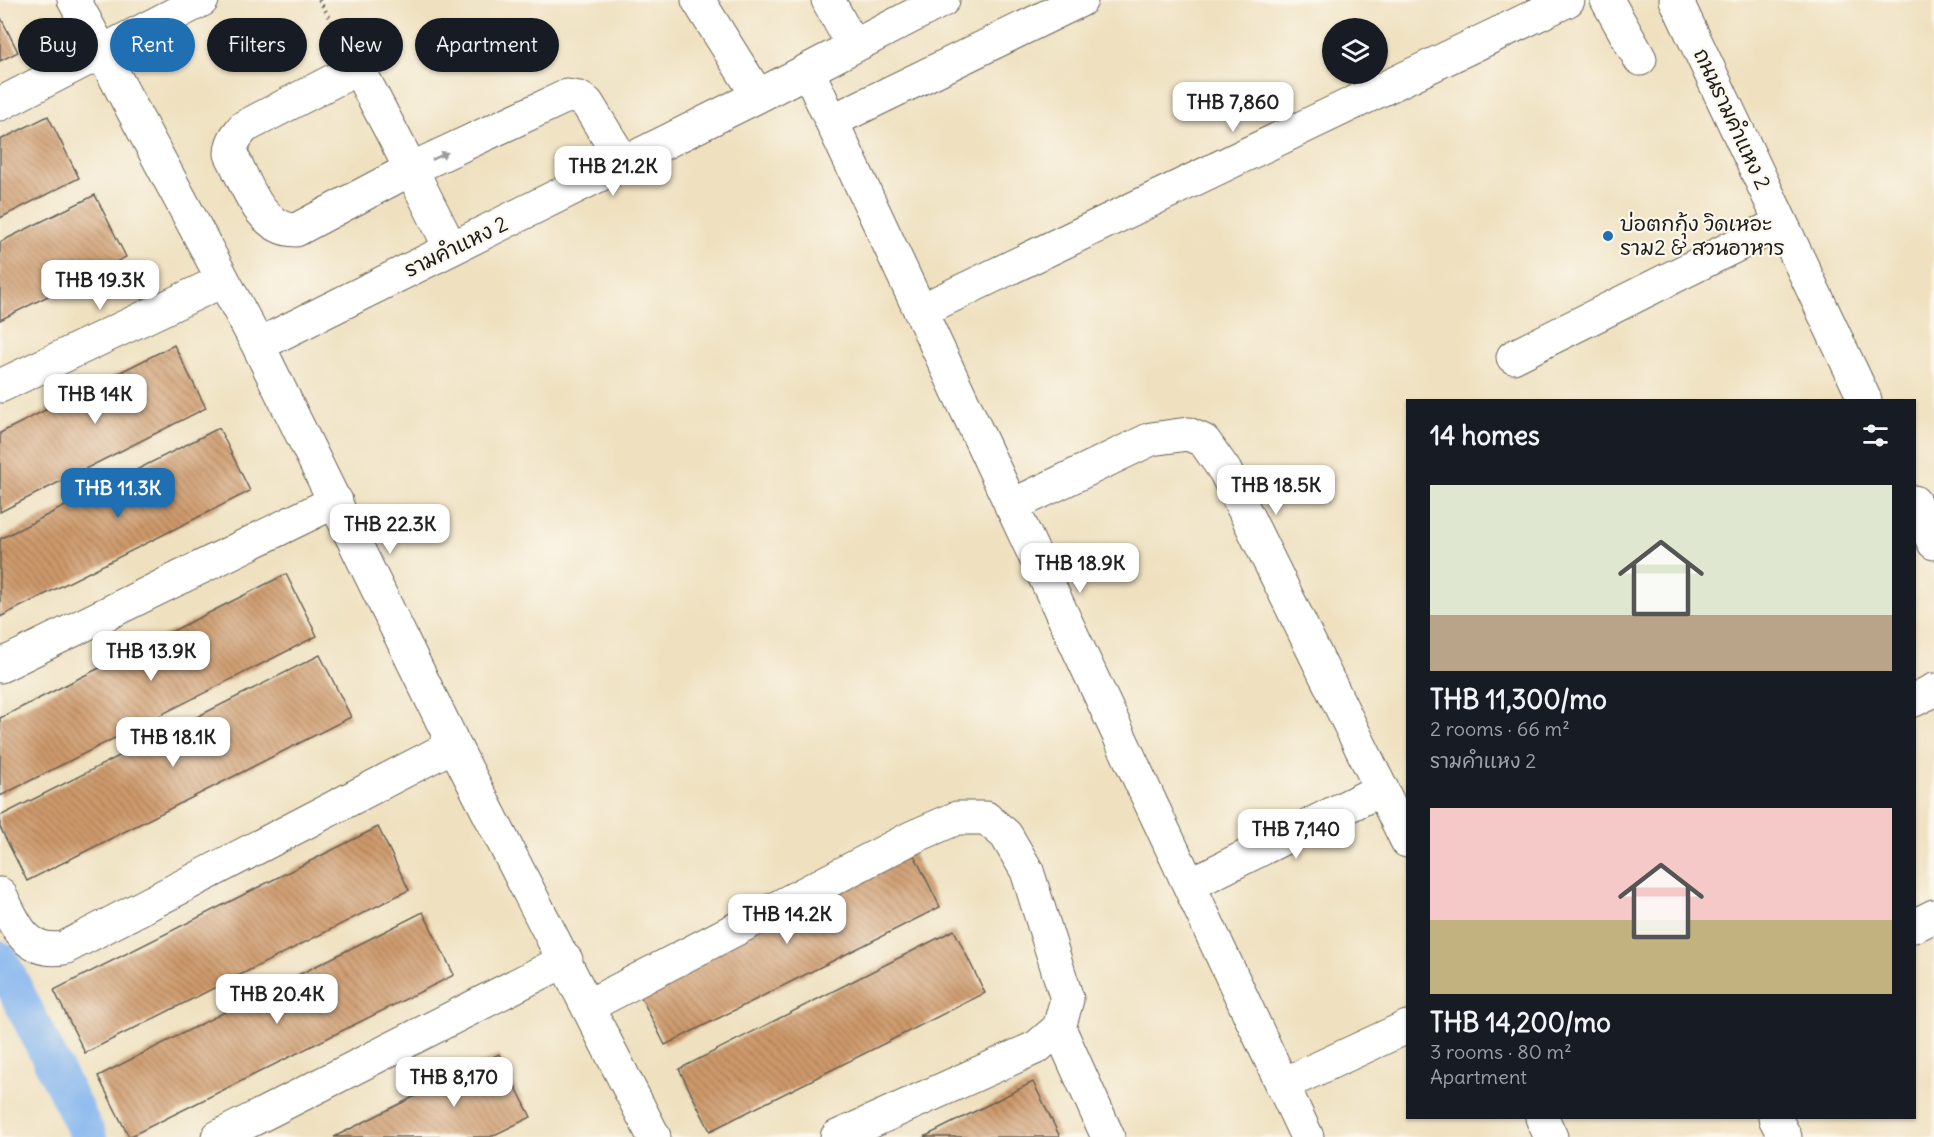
<!DOCTYPE html>
<meta charset="utf-8">
<style>
body{margin:0;font-family:Delius,"Playpen Sans Thai",sans-serif;background:#242831;color:#f1f3f6;height:100vh;display:flex;flex-direction:column;font-size:22px;white-space:nowrap}
*{box-sizing:border-box;margin:0}
p{font-size:20px;color:#9ea1a6}
.icon{flex:none;width:33px;height:33px;fill:none;stroke:currentColor;stroke-width:2;stroke-linecap:round;stroke-linejoin:round}
.map{position:relative;flex:1;overflow:hidden}
.drawer{position:absolute;left:1406px;top:399px;width:510px;height:720px;display:flex;flex-direction:column;background:#171b24;border-radius:0px;box-shadow:0 2px 4px #0004}
.drawer>*{flex:none}
.banner{position:absolute;left:18px;top:18px;width:570px;height:54px;display:flex;gap:12px}
.buttons{position:absolute;left:1322px;top:18px;display:grid;gap:12px}
.buttons a{display:grid;place-items:center;width:66px;height:66px;border-radius:50%;background:#171b24;box-shadow:0 2px 4px #0004;font-size:30px}
.price{position:absolute;translate:-50% -51px;padding:0 14px;border-radius:12px;background:#fff;color:#222;font-size:20px;line-height:39px;filter:drop-shadow(0 2px 3px #0008)}
.price::after{content:'';position:absolute;left:50%;top:36px;width:18px;height:14px;margin-left:-9px;background:inherit;clip-path:polygon(0 0,100% 0,50% 100%)}
.price.on{background:#1f6fb2;color:#fff}
ul{padding:0;list-style:none}
li{display:grid;align-content:center;gap:12px;height:318px;padding:0 24px}
li span{display:grid;place-items:center;height:186px;border-radius:0px;color:#555}
li>.icon{margin-inline-start:auto}
span .icon{width:108px;height:108px;fill:#fffc;stroke-width:1}
li b{font-size:26px}
h2{display:flex;justify-content:space-between;align-items:center;height:72px;padding:0 24px;font-size:26px}
.pill{padding:0 21px;border-radius:27px;background:#171b24;box-shadow:0 2px 4px #0004;font-size:21px;line-height:54px}
.pill.on{background:#1f6fb2;color:#fff}
.map>svg:first-child{display:block}
.lines{fill:none;stroke-linecap:round;stroke-linejoin:round}
.canal{stroke:#81b4ee;stroke-width:36}
.building{fill:url(#building-back-hatch)}
.minor-casing{stroke:#666155;stroke-width:35}
.path{stroke:#666155;stroke-width:4;stroke-dasharray:1.5 4.5;stroke-linecap:butt}
.minor{stroke:#fff;stroke-width:33}
.oneway{fill:#999}
.poi-dot{fill:#1f6fb2;stroke:#fbf7ec;stroke-width:2}
.labels{text-anchor:middle;stroke-width:4.5;stroke-linejoin:round;paint-order:stroke}
.street-label{font-size:21px;fill:#1c1c1c;stroke:#fbf7ec}
.poi-label{font-size:21px;fill:#1c1c1c;stroke:#fbf7ec;text-anchor:start}
</style>
<div class="map">
<svg width="1934" height="1137" viewBox="0 0 1934 1137">
<defs>
<pattern id="building-back-hatch" width="6" height="6" patternUnits="userSpaceOnUse" patternTransform="scale(1.5)"><rect width="6" height="6" fill="#cd996b"/><path d="M-1 5l2 2M0 0l6 6M5-1l2 2" fill="none" stroke="#a67c57"/></pattern>
</defs>
<rect width="100%" height="100%" fill="#fbf7ec"/>
<filter id="ink" filterUnits="userSpaceOnUse"><feTurbulence type="fractalNoise" baseFrequency=".0167" numOctaves="2"/><feDisplacementMap in="SourceGraphic" scale="12" xChannelSelector="R" yChannelSelector="G"/><feConvolveMatrix kernelMatrix="1 2 1 2 8 2 1 2 1" color-interpolation-filters="sRGB"/></filter>
<filter id="wash" filterUnits="userSpaceOnUse"><feTurbulence type="fractalNoise" baseFrequency=".008" numOctaves="4" result="noise"/><feDisplacementMap in="SourceGraphic" scale="24" xChannelSelector="R" yChannelSelector="G"/><feGaussianBlur stdDeviation="1.35" result="paint"/><feColorMatrix in="noise" values="0 0 0 0 0 0 0 0 0 0 0 0 0 0 0 0 0 1.4 0 .05"/><feComposite in="paint" operator="in"/></filter>
<g filter="url(#wash)">
<rect width="100%" height="100%" fill="#efe1c0"/>
<g class="lines">
<path class="canal" d="M0 959 89 1137"/>
</g>
<g id="blocks">
<path class="building" d="M0 16 18 52 0 61Z
M48 116 79 178 0 218V140Z
M95 195 126 257 0 320V242Z
M174 345 206 408 0 512V433Z
M219 428 250 491 0 617V539Z
M286 574 317 636 0 796V718Z
M320 655 351 717 27 881 0 827V816Z
M378 827 409 890 85 1053 54 990Z
M909 845 940 907 665 1045 634 983Z
M423 912 454 975 129 1137 98 1076Z
M954 930 985 993 710 1131 679 1069Z
M499 1054 531 1117 490 1137H334Z
M1033 1082 1060 1137H924Z"/>
</g>
</g>
<g filter="url(#ink)">
<use href="#blocks" fill-opacity="0" stroke="#666155" stroke-width="1.5"/>
<g class="lines">
<defs>
<path id="minor" d="M74 0 258 345 454 745 654 1137
M698 0 758 96
M828 0 853 46
M1607 0 1640 59
M1676 0 1865 400
M358 68 411 169 296 230C259 230 246 182 231 154 231 143 236 136 244 127Z
M808 71 1307 1137
M0 104 202 0
M832 121 1081 0
M451 249 411 169 567 96 579 98 587 103 624 163
M920 311 1568 0
M258 345 758 96 943 0
M1513 357 1781 223
M0 386 222 281
M1914 502 1934 543
M1011 506 1151 439 1188 434 1204 441 1225 471 1407 841
M0 666 336 501
M1914 700 1934 690
M1189 885 1382 789
M0 894C15 924 24 954 64 948L454 745
M1914 926 1934 916
M588 1006 913 837 957 818H986L1006 835 1027 871 1067 999 1059 1028 1037 1047 837 1137
M1059 1028 1108 1137
M1282 1085 1407 1027
M1542 1118 1551 1137
M1775 1118 1785 1137
M218 1137 566 960"/>
</defs>
<use href="#minor" class="minor-casing"/>
<path class="path" d="M319 0 342 38"/>
<use href="#minor" class="minor"/>
</g>
<defs><path id="oneway-solid" d="M-6-.8H1V-3.2L6.5 0L1 3.2V.8H-6Z" transform="scale(1.5)"/></defs>
<use class="oneway" href="#oneway-solid" transform="translate(440 156) rotate(-25)"/>
</g>
<circle class="poi-dot" cx="1608" cy="236" r="6"/>
<g class="labels">
<g class="street-label">
<text transform="translate(1732 119) rotate(65)" y="7">ถนนรามคำแหง 2</text>
<text transform="translate(456 247) rotate(-26)" y="7">รามคำแหง 2</text>
</g>
<g class="poi-label">
<text x="1620" y="231">บ่อตกกุ้ง วิดเหอะ<tspan x="1620" dy="24">ราม2 &amp; สวนอาหาร</tspan></text>
</g>
</g>
</svg>
<div class="buttons">
<a><svg class="icon" aria-label="layers" viewBox="0 0 24 24"><path d="M12 4l9 5-9 5-9-5zM3 14l9 5 9-5"/></svg></a>
</div>
<b class="price" style="left:1233px;top:133px">THB 7,860</b>
<b class="price" style="left:613px;top:197px">THB 21.2K</b>
<b class="price" style="left:100px;top:311px">THB 19.3K</b>
<b class="price" style="left:95px;top:425px">THB 14K</b>
<b class="price" style="left:1276px;top:516px">THB 18.5K</b>
<b class="price on" style="left:118px;top:519px">THB 11.3K</b>
<b class="price" style="left:390px;top:555px">THB 22.3K</b>
<b class="price" style="left:1080px;top:594px">THB 18.9K</b>
<b class="price" style="left:151px;top:682px">THB 13.9K</b>
<b class="price" style="left:173px;top:768px">THB 18.1K</b>
<b class="price" style="left:1296px;top:860px">THB 7,140</b>
<b class="price" style="left:787px;top:945px">THB 14.2K</b>
<b class="price" style="left:277px;top:1025px">THB 20.4K</b>
<b class="price" style="left:454px;top:1108px">THB 8,170</b>
<div class="banner">
<a class="pill">Buy</a>
<a class="pill on">Rent</a>
<a class="pill">Filters</a>
<a class="pill">New</a>
<a class="pill">Apartment</a>
</div>
<section class="drawer">
<h2>14 homes<svg class="icon" aria-label="filters" viewBox="0 0 24 24"><path d="M4 7h16M4 17h16"/><circle cx="9" cy="7" r="2"/><circle cx="15" cy="17" r="2"/></svg></h2>
<ul>
<li><span style="background:linear-gradient(#dfe7d0 70%,#b9a48a 0)"><svg class="icon" aria-label="home" viewBox="0 0 24 24"><path d="M3 11l9-7 9 7M6 9v11h12V9"/></svg></span><div><b>THB 11,300/mo</b><p>2 rooms · 66 m²</p><p>รามคำแหง 2</p></div></li>
<li><span style="background:linear-gradient(#f6c9c9 60%,#c2b280 0)"><svg class="icon" aria-label="home" viewBox="0 0 24 24"><path d="M3 11l9-7 9 7M6 9v11h12V9"/></svg></span><div><b>THB 14,200/mo</b><p>3 rooms · 80 m²</p><p>Apartment</p></div></li>
</ul>
</section>
</div>
